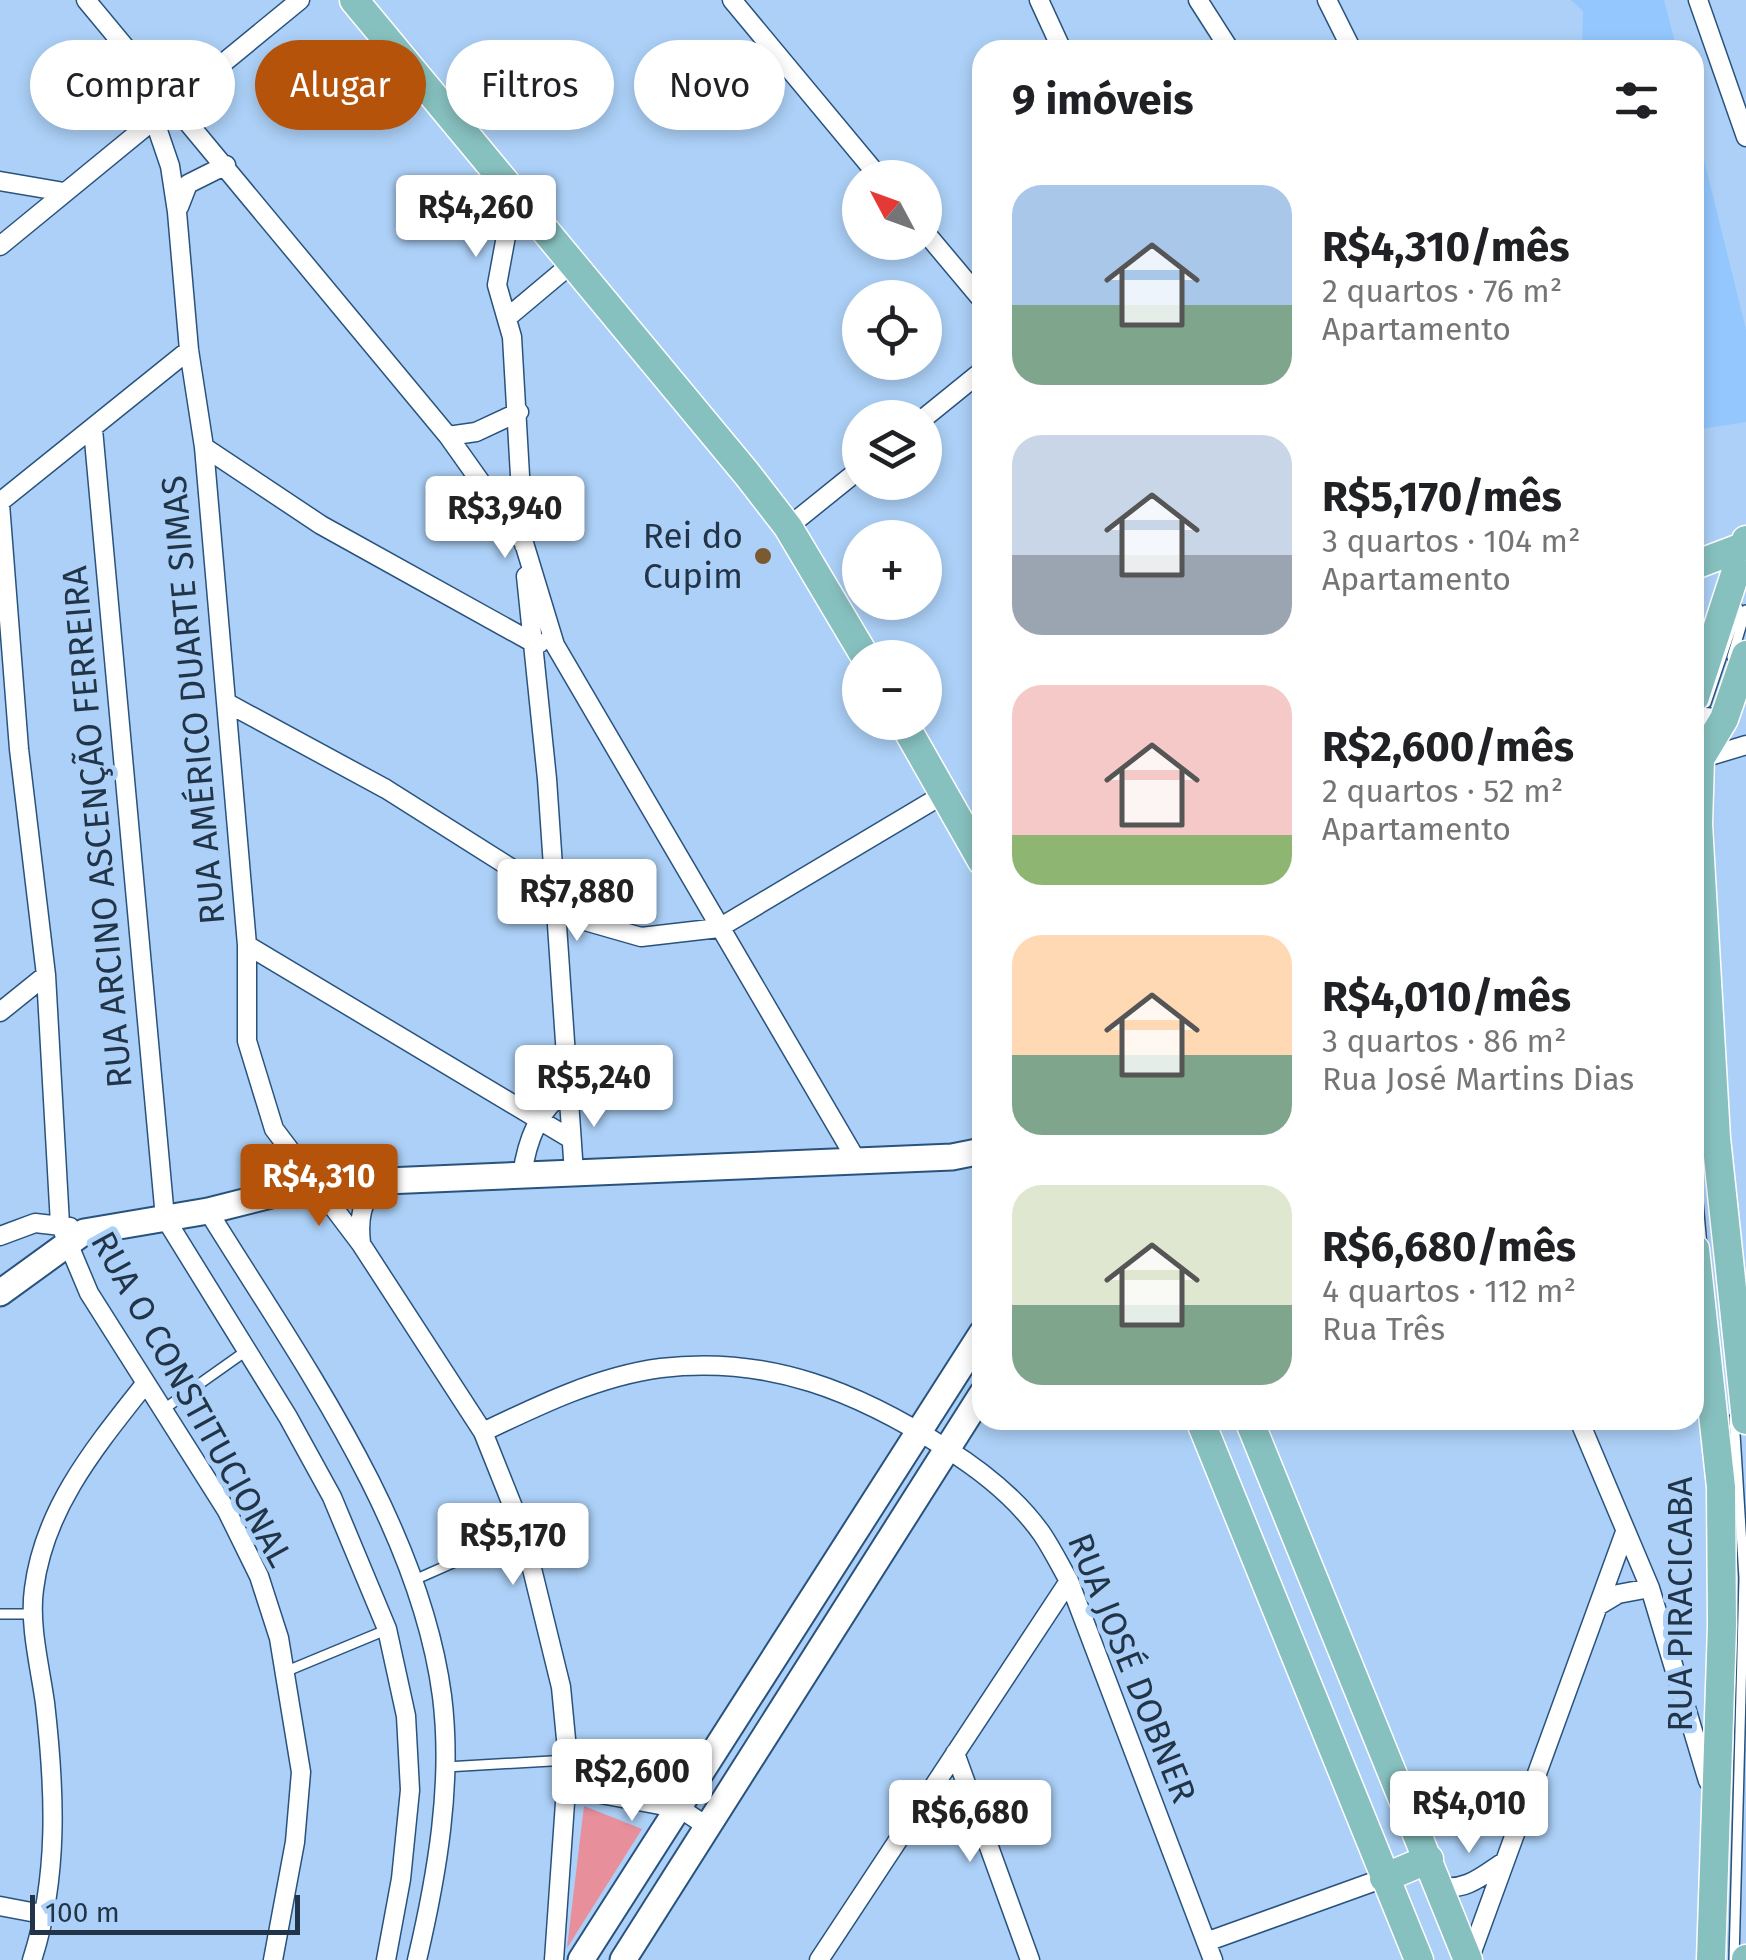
<!DOCTYPE html>
<html lang="pt">
<meta charset="utf-8">
<style>
body{margin:0;font-family:"Fira Sans",sans-serif;background:#f6f6f6;color:#202124;height:100vh;display:flex;flex-direction:column;font-size:38px;white-space:nowrap}
*{box-sizing:border-box;margin:0}
p{font-size:32px;color:#757577}
.icon{flex:none;width:55px;height:55px;fill:none;stroke:currentColor;stroke-width:2;stroke-linecap:round;stroke-linejoin:round}
.map{position:relative;flex:1;overflow:hidden}
.details{position:absolute;left:972px;top:40px;width:732px;height:1390px;display:flex;flex-direction:column;background:#fff;border-radius:30px;box-shadow:0 5px 15px #0003}
.details>*{flex:none}
.top-card{position:absolute;left:30px;top:40px;width:792px;height:90px;display:flex;gap:20px}
.needle{width:65px;rotate:311deg}
.tools{position:absolute;left:842px;top:160px;display:grid;gap:20px}
.tools a{display:grid;place-items:center;width:100px;height:100px;border-radius:50%;background:#fff;box-shadow:0 5px 15px #0003;font-size:50px}
.scale{position:absolute;left:30px;bottom:25px;width:270px;box-sizing:border-box;padding-left:10px;border:5px solid #223548;border-top:0;font-size:28px;line-height:35px;white-space:nowrap;color:#223548;-webkit-text-stroke:8px #acd0f7;paint-order:stroke}
.price{position:absolute;translate:-50% -85px;padding:0 22px;border-radius:10px;background:#fff;color:#222;font-size:32px;line-height:65px;filter:drop-shadow(0 2px 5px #0008)}
.price::after{content:'';position:absolute;left:50%;top:60px;width:30px;height:22px;margin-left:-15px;background:inherit;clip-path:polygon(0 0,100% 0,50% 100%)}
.price.current{background:#b45309;color:#fff}
ul{padding:0;list-style:none}
li{display:flex;align-items:center;gap:30px;height:250px;padding:0 40px}
li span{display:grid;place-items:center;flex:none;width:280px;height:200px;border-radius:30px;color:#555}
li>.icon{margin-inline-start:auto}
span .icon{width:120px;height:120px;fill:#fffc;stroke-width:1}
li b{font-size:42px}
h2{display:flex;justify-content:space-between;align-items:center;height:120px;padding:0 40px;font-size:42px}
.tag{padding:0 35px;border-radius:45px;background:#fff;box-shadow:0 5px 15px #0003;font-size:35px;line-height:90px}
.tag.current{background:#b45309;color:#fff}
.map>svg:first-child{display:block}
.built{fill:#94c7fd}
.green{fill:#e78f9b}
.lines{fill:none;stroke-linecap:round;stroke-linejoin:round}
.lane-casing{stroke:#29537d;stroke-width:12}
.street-casing{stroke:#29537d;stroke-width:21}
.secondary-casing{stroke:#29537d;stroke-width:29}
.primary-casing{stroke:#fff;stroke-width:31}
.lane{stroke:#fff;stroke-width:9}
.street{stroke:#fff;stroke-width:18}
.secondary{stroke:#fff;stroke-width:25}
.primary{stroke:#87c1bf;stroke-width:28}
.poi-dot{fill:#7b5a31;stroke:#acd0f7;stroke-width:4}
.labels{text-anchor:middle;stroke-width:10;stroke-linejoin:round;paint-order:stroke}
.poi-label{font-size:35px;fill:#223548;stroke:#acd0f7;text-anchor:end}
.street-label{font-size:35px;fill:#223548;stroke:#acd0f7}
</style>
<div class="map">
<svg width="1746" height="1960" viewBox="0 0 1746 1960">
<rect width="100%" height="100%" fill="#acd0f7"/>
<path class="built" d="M1571 0H1664L1677 50H1582L1583 11Z
M1695 123 1746 330V422L1695 430Z"/>
<path class="green" d="M584 1806 642 1829 567 1948Z"/>
<g class="lines">
<defs>
<path id="lane" d="M1732 657 1746 610
M1706 703 1738 608
M1695 1169 1702 1246
M164 1409 246 1351
M412 1581 523 1532
M0 1614H32
M287 1671 386 1630
M446 1767 568 1760
M1734 1960 1744 1578 1734 1418"/>
<path id="street" d="M86 0 448 436 524 543 555 645 857 1161
M732 0 880 178
M1039 0 1062 50
M1198 0 1230 50
M1327 0 1352 50
M1698 0 1746 137
M155 122 170 166 177 212 189 350 204 447 247 945V1041L274 1129 361 1244 483 1432 523 1532 561 1687 568 1760 554 1960
M0 181 64 192
M519 203 506 236 497 285 512 337 524 545
M179 207 188 184 226 165
M925 232 982 300
M0 246 300 0
M508 317 570 265
M924 418 982 371
M93 429 165 1218 288 1417 332 1497 387 1629 406 1716 410 1790 401 1879 386 1960
M448 436 476 432 519 412
M204 447 321 525 530 641 540 643
M0 502 189 350
M0 504 19 749 46 975 60 1224 89 1293 227 1511 259 1576 279 1638 301 1772 295 1842 273 1960
M788 527 860 469
M526 576 547 779 574 1173
M229 704 386 789 552 894 585 921 641 937 719 928 944 794
M1695 716 1724 719
M1700 759 1746 745
M247 945 571 1139
M0 1012 46 975
M522 1175C527 1141 538 1109 568 1090
M208 1211C298 1357 419 1522 442 1696 453 1783 437 1875 417 1960
M0 1236 35 1223 70 1227
M361 1243C358 1217 362 1203 377 1181
M1579 1420 1650 1588 1708 1781
M483 1432C539 1405 599 1376 661 1368 769 1355 858 1392 947 1449 982 1471 1018 1500 1042 1534 1052 1549 1060 1565 1069 1581L1213 1960
M1598 1606 1618 1594 1650 1588
M955 1753 1030 1960
M569 1788 681 1809 708 1827
M1439 1886C1466 1892 1483 1875 1505 1861
M0 1906 47 1915
M1206 1942 1384 1878
M32 1960C59 1877 55 1790 45 1703 40 1667 29 1625 34 1589 44 1508 96 1446 145 1384
M819 1960 1069 1581
M1469 1960 1625 1532"/>
<path id="secondary" d="M0 1293 84 1232 208 1211 315 1184 952 1157 982 1151
M581 1960 982 1333
M623 1960 982 1394"/>
<path id="primary" d="M354 0 747 474 788 527 866 658
M1695 565 1745 546
M1746 655 1724 719 1700 759 1698 824 1716 1138 1746 1420
M1695 697 1746 540
M903 722 982 861
M1695 1249 1721 1487 1722 1626 1711 1960
M1200 1420 1419 1960
M1249 1420 1468 1960
M1384 1878 1429 1859
M1746 1960V1959"/>
</defs>
<use href="#lane" class="lane-casing"/>
<use href="#street" class="street-casing"/>
<use href="#secondary" class="secondary-casing"/>
<use href="#primary" class="primary-casing"/>
<use href="#lane" class="lane"/>
<use href="#street" class="street"/>
<use href="#secondary" class="secondary"/>
<use href="#primary" class="primary"/>
</g>
<circle class="poi-dot" cx="763" cy="556" r="10"/>
<g class="labels">
<g class="poi-label">
<text x="743" y="548">Rei do<tspan x="743" dy="40">Cupim</tspan></text>
</g>
<g class="street-label">
<text transform="translate(193 700) rotate(-95)" y="12">RUA AMÉRICO DUARTE SIMAS</text>
<text transform="translate(97 827) rotate(-95)" y="12">RUA ARCINO ASCENÇÃO FERREIRA</text>
<text transform="translate(192 1399) rotate(61)" y="12">RUA O CONSTITUCIONAL</text>
<text transform="translate(1680 1604) rotate(-90)" y="12">RUA PIRACICABA</text>
<text transform="translate(1132 1668) rotate(68)" y="12">RUA JOSÉ DOBNER</text>
</g>
</g>
</svg>
<div class="tools">
<a><svg class="needle" viewBox="-14 -14 28 28"><path d="M0-13l5 13h-10z" fill="#e53935"/><path d="M0 13l5-13h-10z" fill="#757577"/></svg></a>
<a><svg class="icon" aria-label="locate" viewBox="0 0 24 24"><circle cx="12" cy="12" r="6"/><path d="M12 2v4M12 18v4M2 12h4M18 12h4"/></svg></a>
<a><svg class="icon" aria-label="layers" viewBox="0 0 24 24"><path d="M12 4l9 5-9 5-9-5zM3 14l9 5 9-5"/></svg></a>
<a>+</a>
<a>−</a>
</div>
<div class="scale">100 m</div>
<b class="price" style="left:476px;top:260px">R$4,260</b>
<b class="price" style="left:505px;top:561px">R$3,940</b>
<b class="price" style="left:577px;top:944px">R$7,880</b>
<b class="price" style="left:594px;top:1130px">R$5,240</b>
<b class="price current" style="left:319px;top:1229px">R$4,310</b>
<b class="price" style="left:513px;top:1588px">R$5,170</b>
<b class="price" style="left:632px;top:1824px">R$2,600</b>
<b class="price" style="left:1469px;top:1856px">R$4,010</b>
<b class="price" style="left:970px;top:1865px">R$6,680</b>
<div class="top-card">
<a class="tag">Comprar</a>
<a class="tag current">Alugar</a>
<a class="tag">Filtros</a>
<a class="tag">Novo</a>
</div>
<section class="details">
<h2>9 imóveis<svg class="icon" aria-label="filters" viewBox="0 0 24 24"><path d="M4 7h16M4 17h16"/><circle cx="9" cy="7" r="2"/><circle cx="15" cy="17" r="2"/></svg></h2>
<ul>
<li><span style="background:linear-gradient(#a9c7e8 60%,#7fa58c 0)"><svg class="icon" aria-label="home" viewBox="0 0 24 24"><path d="M3 11l9-7 9 7M6 9v11h12V9"/></svg></span><div><b>R$4,310/mês</b><p>2 quartos · 76 m²</p><p>Apartamento</p></div></li>
<li><span style="background:linear-gradient(#c9d6e8 60%,#9aa5b1 0)"><svg class="icon" aria-label="home" viewBox="0 0 24 24"><path d="M3 11l9-7 9 7M6 9v11h12V9"/></svg></span><div><b>R$5,170/mês</b><p>3 quartos · 104 m²</p><p>Apartamento</p></div></li>
<li><span style="background:linear-gradient(#f6c9c9 75%,#8fb573 0)"><svg class="icon" aria-label="home" viewBox="0 0 24 24"><path d="M3 11l9-7 9 7M6 9v11h12V9"/></svg></span><div><b>R$2,600/mês</b><p>2 quartos · 52 m²</p><p>Apartamento</p></div></li>
<li><span style="background:linear-gradient(#ffd9b3 60%,#7fa58c 0)"><svg class="icon" aria-label="home" viewBox="0 0 24 24"><path d="M3 11l9-7 9 7M6 9v11h12V9"/></svg></span><div><b>R$4,010/mês</b><p>3 quartos · 86 m²</p><p>Rua José Martins Dias</p></div></li>
<li><span style="background:linear-gradient(#dfe7d0 60%,#7fa58c 0)"><svg class="icon" aria-label="home" viewBox="0 0 24 24"><path d="M3 11l9-7 9 7M6 9v11h12V9"/></svg></span><div><b>R$6,680/mês</b><p>4 quartos · 112 m²</p><p>Rua Três</p></div></li>
</ul>
</section>
</div>
